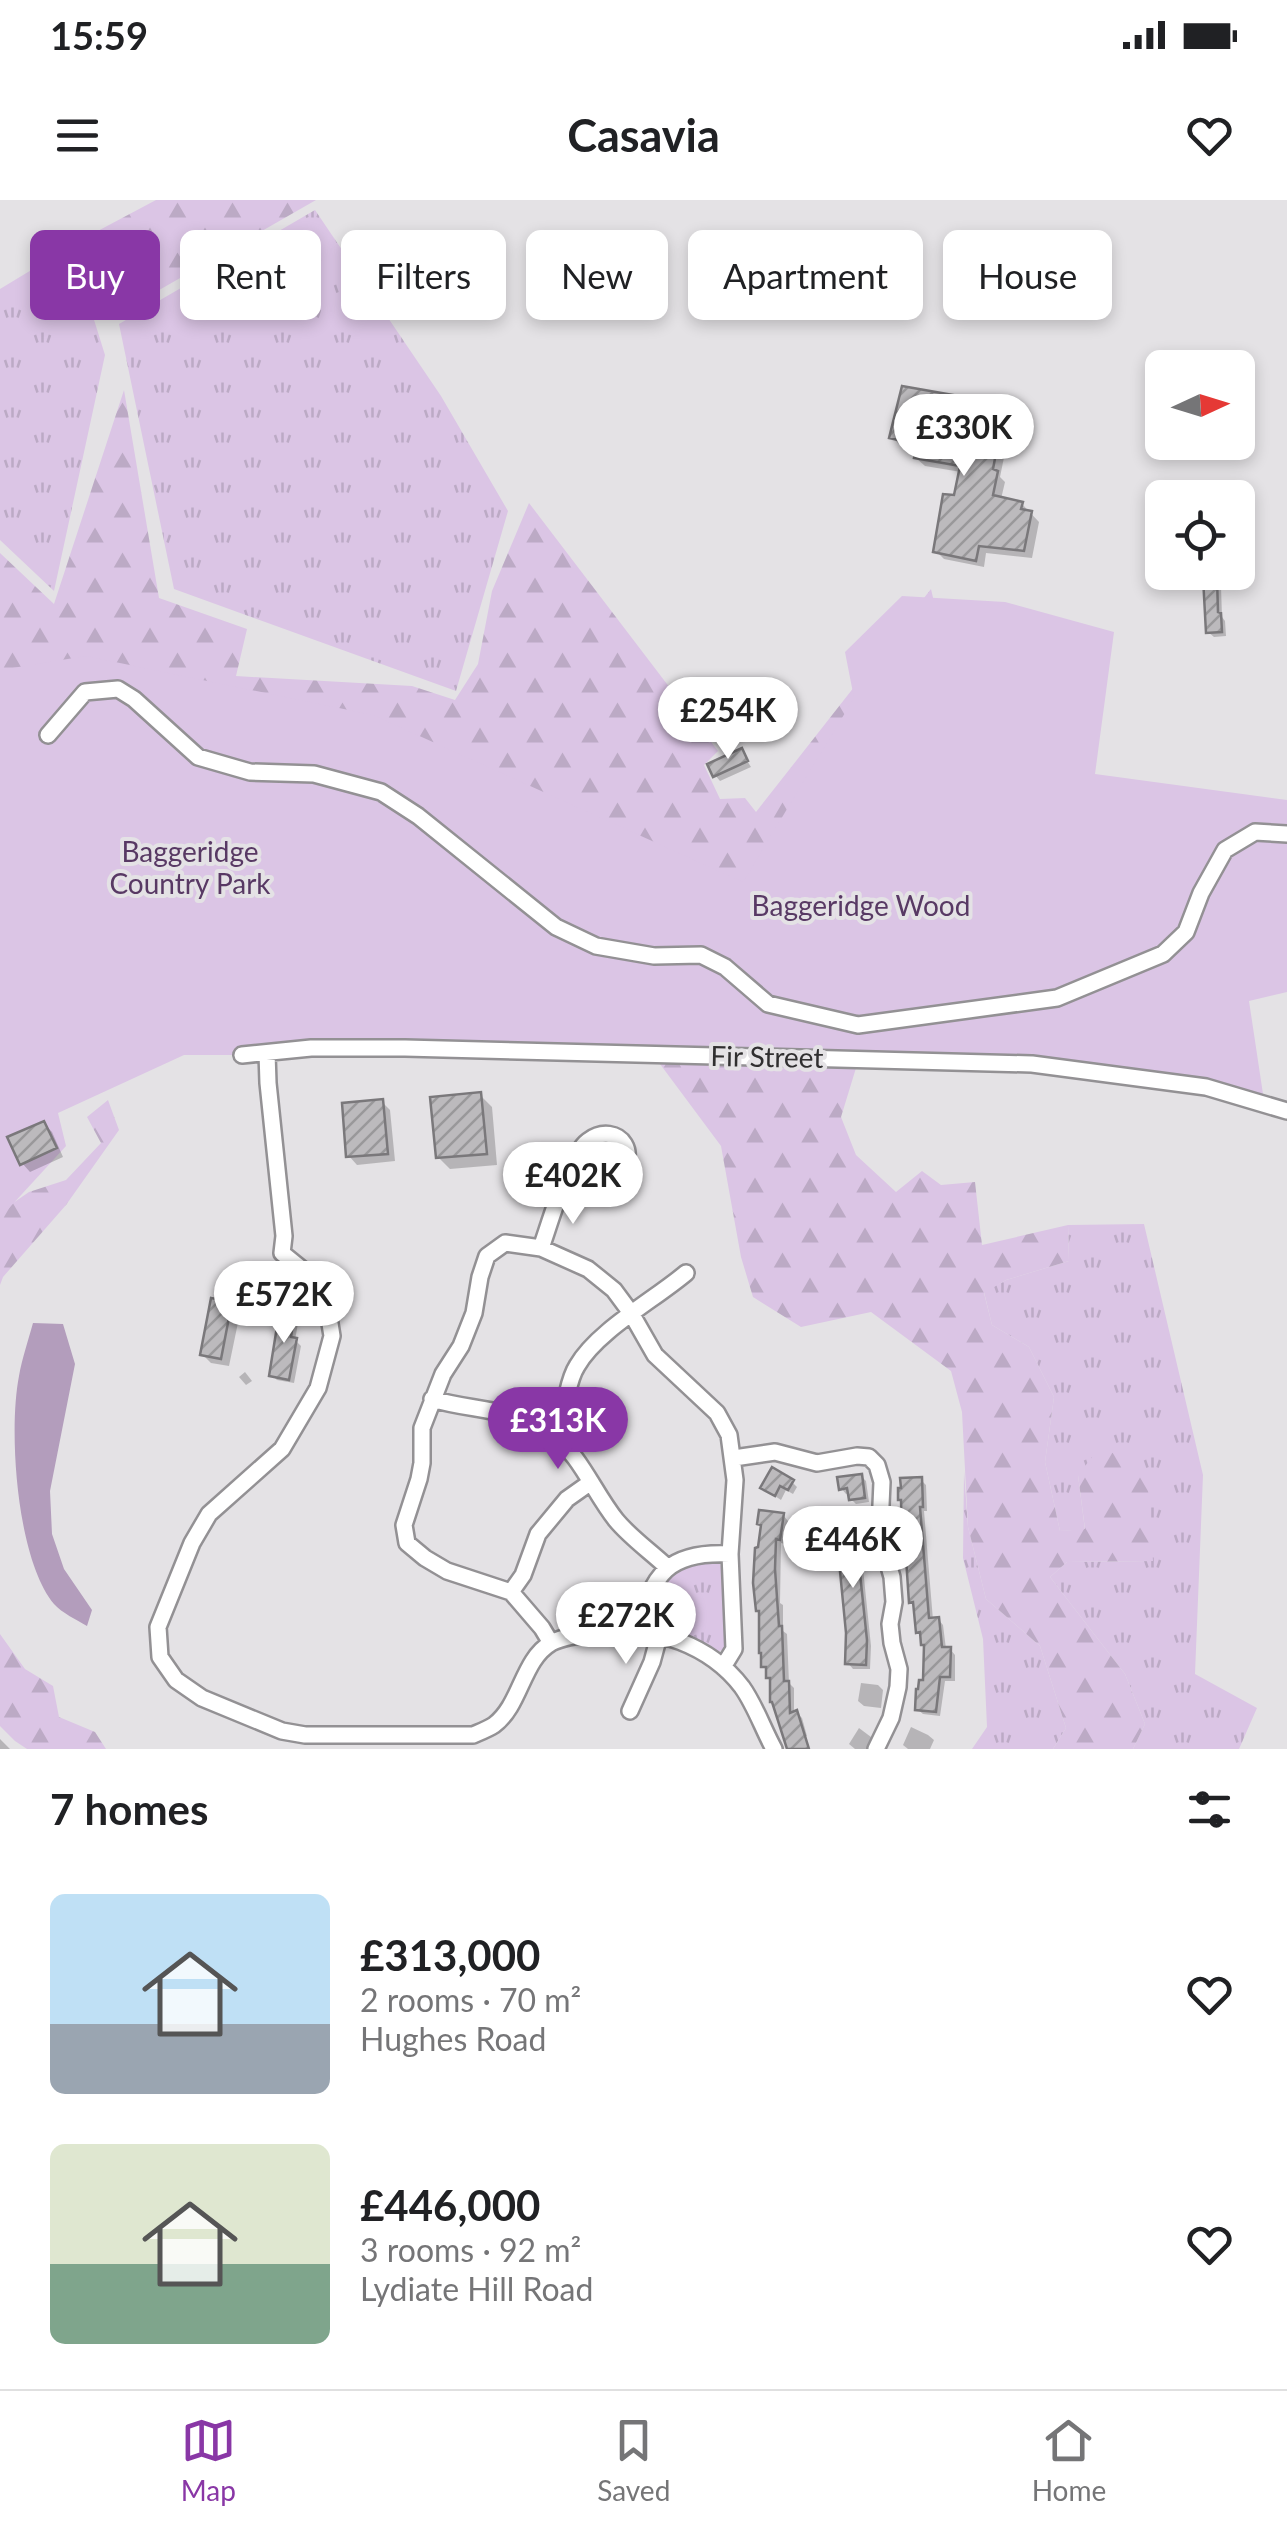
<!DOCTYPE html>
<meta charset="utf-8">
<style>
body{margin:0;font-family:Lato,sans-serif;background:#f6f6f6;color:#202124;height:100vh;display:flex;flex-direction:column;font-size:38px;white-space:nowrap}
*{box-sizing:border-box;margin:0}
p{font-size:32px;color:#757577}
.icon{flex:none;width:55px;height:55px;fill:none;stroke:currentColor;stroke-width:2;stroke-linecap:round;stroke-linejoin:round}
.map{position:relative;height:1549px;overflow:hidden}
.details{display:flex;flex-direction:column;background:#fff;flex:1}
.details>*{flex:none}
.top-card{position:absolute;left:30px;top:30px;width:1228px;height:90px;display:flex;gap:20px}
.needle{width:65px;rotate:86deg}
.controls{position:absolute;left:1145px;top:150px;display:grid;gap:20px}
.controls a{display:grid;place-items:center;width:110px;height:110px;border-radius:15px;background:#fff;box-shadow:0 5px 15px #0003;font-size:50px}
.price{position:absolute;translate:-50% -85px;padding:0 22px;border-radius:35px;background:#fff;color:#222;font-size:32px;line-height:65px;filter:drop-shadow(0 2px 5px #0008)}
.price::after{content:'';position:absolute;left:50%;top:60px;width:30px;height:22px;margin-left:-15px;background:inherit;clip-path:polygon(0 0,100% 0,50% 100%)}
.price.on{background:#8937a6;color:#fff}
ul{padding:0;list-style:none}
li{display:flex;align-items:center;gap:30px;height:250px;padding:0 50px}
li span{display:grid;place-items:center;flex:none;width:280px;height:200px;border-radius:15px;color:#555}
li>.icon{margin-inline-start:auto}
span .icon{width:120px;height:120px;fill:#fffc;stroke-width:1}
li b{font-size:42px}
h2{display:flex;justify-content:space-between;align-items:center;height:120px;padding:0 50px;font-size:42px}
.chip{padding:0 35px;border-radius:15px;background:#fff;box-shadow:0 5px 15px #0003;font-size:35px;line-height:90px}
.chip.on{background:#8937a6;color:#fff}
.status{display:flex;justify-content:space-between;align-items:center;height:70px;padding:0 50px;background:#fff;direction:ltr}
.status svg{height:28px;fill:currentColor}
header{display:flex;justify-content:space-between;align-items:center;height:130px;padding:0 50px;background:#fff;font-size:45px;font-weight:700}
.tabs{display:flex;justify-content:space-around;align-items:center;height:140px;border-top:2px solid #e0e0e0;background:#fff;font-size:28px;color:#757577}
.tabs a{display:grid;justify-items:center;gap:5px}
.tabs .on{color:#8937a6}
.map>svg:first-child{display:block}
.grass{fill:url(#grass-tufts)}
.forest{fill:url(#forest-firs)}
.park{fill:#dbc5e5}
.water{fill:#b39dbc}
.shadow{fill:#0003;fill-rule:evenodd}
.building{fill:url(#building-hatch);stroke:#7a787b;stroke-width:2.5}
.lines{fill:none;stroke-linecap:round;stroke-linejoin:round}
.minor-casing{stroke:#939194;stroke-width:20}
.minor{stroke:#fff;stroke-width:15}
.labels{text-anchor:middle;stroke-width:8;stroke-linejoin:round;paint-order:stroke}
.park-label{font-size:28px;fill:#583964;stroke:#e4e2e5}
.street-label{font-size:28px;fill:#302f30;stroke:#e4e2e5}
</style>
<div class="status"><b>15:59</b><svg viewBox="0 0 49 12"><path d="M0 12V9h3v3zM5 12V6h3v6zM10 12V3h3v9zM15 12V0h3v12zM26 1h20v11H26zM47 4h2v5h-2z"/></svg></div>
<header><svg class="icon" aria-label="menu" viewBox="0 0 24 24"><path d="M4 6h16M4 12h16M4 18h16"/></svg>Casavia<svg class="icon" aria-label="heart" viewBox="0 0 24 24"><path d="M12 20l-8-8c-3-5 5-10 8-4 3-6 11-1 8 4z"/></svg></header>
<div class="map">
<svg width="1287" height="1549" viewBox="0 0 1287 1549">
<defs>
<pattern id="grass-tufts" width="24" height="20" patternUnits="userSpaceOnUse" patternTransform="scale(2.5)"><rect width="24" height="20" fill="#dbc5e5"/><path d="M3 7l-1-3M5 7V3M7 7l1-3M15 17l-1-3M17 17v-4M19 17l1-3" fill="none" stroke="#bcaac5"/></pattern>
<pattern id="forest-firs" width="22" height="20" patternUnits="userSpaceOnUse" patternTransform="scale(2.5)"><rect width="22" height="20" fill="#dbc5e5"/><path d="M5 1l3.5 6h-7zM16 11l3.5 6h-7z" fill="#bcaac5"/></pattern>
<pattern id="building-hatch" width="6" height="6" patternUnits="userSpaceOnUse" patternTransform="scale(2.5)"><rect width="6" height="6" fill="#bcbabd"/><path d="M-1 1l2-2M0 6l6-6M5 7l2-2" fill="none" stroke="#99989a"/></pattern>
</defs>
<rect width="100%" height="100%" fill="#e4e2e5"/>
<path class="grass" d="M315 10 441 196 508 311 456 491 174 389 119 124Z
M71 46 105 155 54 391 0 340V89Z
M603 944C617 946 622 953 620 967L587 992 576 991 572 977C579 963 586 947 603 944Z
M1144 1024 1203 1275 1195 1474 1257 1508 1239 1549H1133L1145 1524 1125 1474 1050 1377 1067 1362 1152 1361 1078 1275 1085 1330 1060 1331 1045 1262 1054 1197 1029 1147 992 1125 984 1092 1006 1080 1069 1061 1068 1025Z
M964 1271 968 1327 986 1399 1040 1446 1066 1528 1053 1549H972L987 1527 983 1439 963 1358Z
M706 1361 720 1364 724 1374 728 1441 724 1449 717 1452 657 1428 651 1422C650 1390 677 1367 706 1361Z"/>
<path class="forest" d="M156 0H316L107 120 77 42Z
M124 190 159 398 247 429 236 476 412 486 455 500 478 464 492 391 529 303 718 551 704 565 720 599 745 598 756 612 931 389 1039 850 0 503V353L54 404Z
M847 863 856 868 841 917 856 955 896 992 922 971 941 985 975 982 982 1045 1068 1025 1069 1061 1006 1080 984 1093 992 1125 1029 1147 1054 1197 1045 1262 1060 1331 1085 1329 1078 1275 1100 1247 1147 1269 1153 1361 1067 1362 1050 1377 1125 1474 1145 1524 1133 1549H1053L1066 1528 1040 1446 986 1399 968 1327 962 1212 951 1171 871 1112 801 1127 753 1097 741 1057 721 946 660 864Z
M108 900 119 930 66 1005 3 1077 0 1085V1012L29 992 66 980 101 943 87 917Z
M0 1434 25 1469 53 1486 59 1517 95 1532 106 1549H27L15 1541 0 1526Z"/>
<path class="park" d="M902 396 1005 402 1114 432 1095 574 1287 600V792L1249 801 1263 894 1031 856 184 855 58 913 66 946 0 1018V470L86 456 373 515 743 682 854 498 845 452Z"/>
<path class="water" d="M33 1123 63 1124 75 1164 50 1291 52 1334 64 1369 92 1410 87 1426C77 1420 62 1413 54 1404 17 1360 8 1232 19 1176 22 1159 28 1141 33 1123Z"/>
<path class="shadow" d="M904 188 986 203 994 211 991 222 1001 224 1009 233 1000 277 1005 282 1001 299 1022 304 1039 322 1032 358 986 353 984 367 944 359 936 351 956 298 961 272 925 266 916 258 918 249 900 245 892 237ZM944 211 984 219 977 257 936 249Z
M1216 380 1221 386 1222 417 1225 421 1226 436 1214 437 1208 432Z
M741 551 751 567 720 581 715 575Z
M480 895 492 907 497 965 450 969 438 957Z
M382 902 390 910 395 961 357 965 349 956Z
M44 924 52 932 63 957 30 972 22 963Z
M278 1084 283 1089 280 1101 251 1095 245 1090Z
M231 1105 240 1113 229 1166 211 1163 202 1154Z
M294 1112 299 1118 295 1140 301 1146 294 1183 277 1180 272 1175Z
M245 1172 252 1181 246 1185 239 1177Z
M861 1276 866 1281 869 1302 856 1304 851 1299 850 1293 846 1294 841 1288Z
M921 1280 926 1285 927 1311H924L933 1420 938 1419 943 1425 946 1449H950L955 1455V1481H945L940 1516 923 1514 917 1509 925 1483 926 1446 923 1436 918 1432 916 1406 911 1402 908 1362 901 1357Z
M792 1282 797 1287 793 1294 786 1290 781 1300 763 1288Z
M783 1315 788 1321 785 1344 781 1343 780 1403 783 1405V1431L787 1434 789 1483 794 1488V1514L797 1513 802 1518 807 1536 790 1541 772 1480 769 1477V1471L763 1466 762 1413 755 1382Z
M860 1316 865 1321 869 1348 861 1349 871 1446 870 1469H853L848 1463 849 1362Z
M861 1483 878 1485 883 1490 881 1508 864 1506 858 1501Z
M911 1527 928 1535 934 1540 930 1549H908L903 1545Z
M859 1528 875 1540 870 1549H855L849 1544Z
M0 1539 10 1549H0Z"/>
<path class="building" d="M902 186 987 201 984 213 937 204 928 244 975 254 981 217 1002 222 993 269 998 271 993 295 1023 302 1021 309 1032 311 1024 351 979 346 976 361 933 352 943 294 954 295 960 266 914 258 917 244 889 238Z
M1203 377 1217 378 1218 412 1221 413 1222 432 1206 433Z
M742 548 748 561 713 577 707 564Z
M481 892 487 954 436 958 430 897Z
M383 899 388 954 346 957 342 903Z
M44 921 57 948 20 965 7 937Z
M246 1075 279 1082 276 1097 243 1091Z
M211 1098 232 1102 221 1159 200 1155Z
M280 1108 295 1110 291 1137 297 1138 289 1180 269 1176Z
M772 1267 794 1280 788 1290 780 1286 775 1296 760 1288Z
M862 1274 865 1298 849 1300 847 1288 839 1290 837 1277Z
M922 1277 923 1307H920L929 1418 939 1417 942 1447H951L950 1477H940L936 1512 915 1510 916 1489H918L919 1480H923L924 1445H921L920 1432 916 1433 913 1402 909 1403 906 1358 898 1359 897 1345H902L901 1300H898V1288H901L900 1278Z
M759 1310 784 1313 780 1340 776 1339 775 1369 779 1426H782L784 1481H789L790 1513 797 1510 809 1549H787L772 1502H770V1478H766V1467H761V1453H759V1411H756L753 1383 755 1348 758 1347 761 1325 757 1324Z
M861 1313 865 1344 857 1345 867 1440 866 1465 845 1464 846 1433 839 1361 847 1360 841 1321H843L836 1317Z"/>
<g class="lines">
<defs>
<path id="minor" d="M48 535 85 492 118 489 134 499 198 557 250 572 314 574 381 592 418 616 556 727 596 746 654 756 701 755 725 767 768 804 858 825 1057 798 1163 754 1186 732 1201 693 1225 650 1255 632 1287 634
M267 853 268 883 284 1036 282 1053 314 1079 327 1105 332 1136 318 1188 282 1249 209 1314 192 1343 158 1427 160 1457 176 1480 202 1498 282 1531 305 1535H473C480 1532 488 1529 494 1525 521 1505 522 1460 551 1443 566 1435 588 1434 604 1432 655 1426 710 1445 742 1487 755 1505 763 1529 774 1549
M242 855 311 848H405L1032 864 1206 887 1287 911
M541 1048C550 1023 569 955 588 941 617 919 650 956 605 987 589 998 580 999 561 994
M432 1199C471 1211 516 1208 551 1233 581 1256 593 1291 616 1320 630 1337 651 1352 667 1367
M549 1232C553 1226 559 1219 562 1212 568 1197 568 1180 577 1166 597 1131 654 1100 686 1073
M734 1258 775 1252 817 1263 857 1256 869 1257 877 1265 882 1282 880 1328 884 1349 892 1377 894 1402 890 1424 892 1443 899 1469 898 1487 891 1518 876 1549
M511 1392 523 1375 538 1334 567 1299 591 1282
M640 1431C650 1373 670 1351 730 1354
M551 1443 542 1428 511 1392 447 1371 425 1358 407 1343 404 1325 419 1279 422 1263V1228L443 1174 461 1146 474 1113 480 1077 487 1056 505 1043 541 1048 588 1069 614 1090 631 1113 655 1155 717 1213 729 1235 735 1280 730 1354 734 1449 723 1467
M630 1511 652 1462 659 1436"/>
</defs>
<use href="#minor" class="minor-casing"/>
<use href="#minor" class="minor"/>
</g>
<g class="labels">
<g class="park-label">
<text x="190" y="662">Baggeridge<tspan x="190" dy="32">Country Park</tspan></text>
<text x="861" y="716">Baggeridge Wood</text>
</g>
<g class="street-label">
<text transform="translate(767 857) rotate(1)" y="10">Fir Street</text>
</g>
</g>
</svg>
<div class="controls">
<a><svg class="needle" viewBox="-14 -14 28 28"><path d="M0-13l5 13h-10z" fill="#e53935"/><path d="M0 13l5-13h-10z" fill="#757577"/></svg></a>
<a><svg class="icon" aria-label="locate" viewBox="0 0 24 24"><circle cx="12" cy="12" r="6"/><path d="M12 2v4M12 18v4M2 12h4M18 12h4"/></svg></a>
</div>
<b class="price" style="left:964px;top:279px">£330K</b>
<b class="price" style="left:728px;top:562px">£254K</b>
<b class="price" style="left:573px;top:1027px">£402K</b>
<b class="price" style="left:284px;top:1146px">£572K</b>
<b class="price on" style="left:558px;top:1272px">£313K</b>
<b class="price" style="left:853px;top:1391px">£446K</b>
<b class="price" style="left:626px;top:1467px">£272K</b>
<div class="top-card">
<a class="chip on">Buy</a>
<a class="chip">Rent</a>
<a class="chip">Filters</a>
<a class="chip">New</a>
<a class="chip">Apartment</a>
<a class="chip">House</a>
</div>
</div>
<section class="details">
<h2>7 homes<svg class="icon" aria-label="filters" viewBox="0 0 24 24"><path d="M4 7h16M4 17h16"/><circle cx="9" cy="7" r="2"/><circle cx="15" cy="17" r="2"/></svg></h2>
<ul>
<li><span style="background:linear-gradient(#bfe0f5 65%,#9aa5b1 0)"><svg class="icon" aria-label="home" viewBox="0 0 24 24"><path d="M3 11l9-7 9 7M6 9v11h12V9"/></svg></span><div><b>£313,000</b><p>2 rooms · 70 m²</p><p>Hughes Road</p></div><svg class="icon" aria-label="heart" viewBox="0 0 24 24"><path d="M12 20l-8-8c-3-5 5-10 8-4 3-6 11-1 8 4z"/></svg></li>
<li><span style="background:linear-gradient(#dfe7d0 60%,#7fa58c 0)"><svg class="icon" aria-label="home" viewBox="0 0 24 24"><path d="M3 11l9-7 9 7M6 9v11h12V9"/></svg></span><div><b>£446,000</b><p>3 rooms · 92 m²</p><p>Lydiate Hill Road</p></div><svg class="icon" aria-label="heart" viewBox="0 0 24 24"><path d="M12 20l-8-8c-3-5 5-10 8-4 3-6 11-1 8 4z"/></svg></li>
</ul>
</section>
<nav class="tabs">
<a class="on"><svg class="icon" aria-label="map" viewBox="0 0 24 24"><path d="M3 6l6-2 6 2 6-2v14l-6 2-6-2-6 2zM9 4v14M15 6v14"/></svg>Map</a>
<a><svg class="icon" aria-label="saved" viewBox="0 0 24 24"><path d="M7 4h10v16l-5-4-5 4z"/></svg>Saved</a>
<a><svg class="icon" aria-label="home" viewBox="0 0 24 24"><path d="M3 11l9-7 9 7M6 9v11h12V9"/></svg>Home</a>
</nav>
